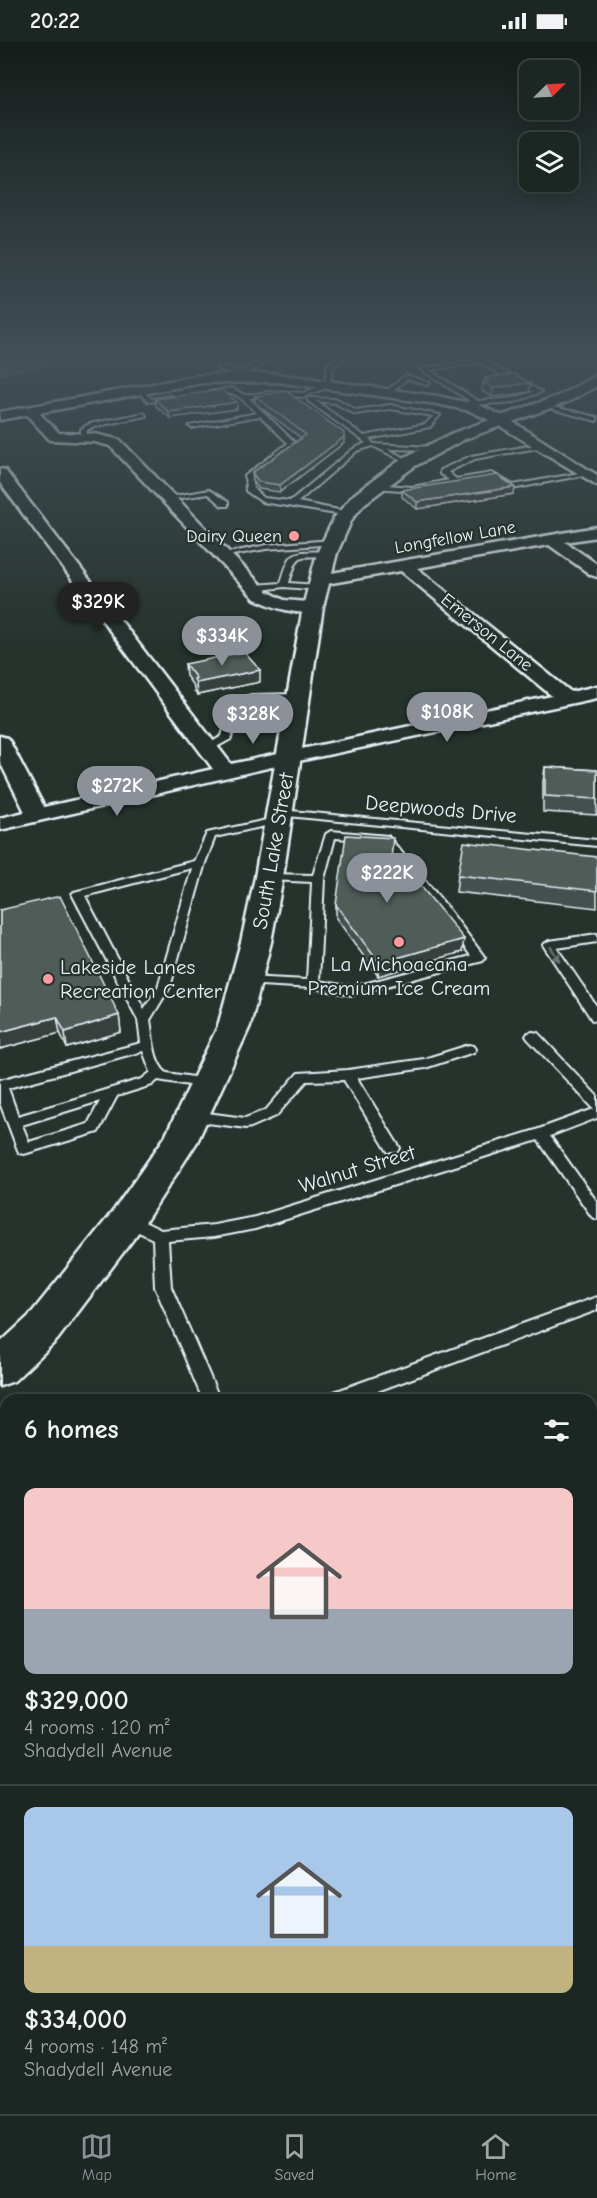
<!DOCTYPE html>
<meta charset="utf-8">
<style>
body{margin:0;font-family:"Comic Neue",sans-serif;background:#29322f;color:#f1f3f6;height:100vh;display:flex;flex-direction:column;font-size:22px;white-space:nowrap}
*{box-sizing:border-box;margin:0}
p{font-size:20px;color:#a0a5a5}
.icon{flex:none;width:33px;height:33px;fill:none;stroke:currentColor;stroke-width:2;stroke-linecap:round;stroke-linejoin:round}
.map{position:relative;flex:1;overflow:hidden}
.details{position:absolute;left:0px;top:1352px;width:597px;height:722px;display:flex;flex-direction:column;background:#1c2622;border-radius:18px 18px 0 0;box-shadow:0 3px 15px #0003,0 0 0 2px #3a4340}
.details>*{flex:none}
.needle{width:39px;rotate:66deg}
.fabs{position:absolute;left:519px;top:18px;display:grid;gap:12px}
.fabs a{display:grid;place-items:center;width:60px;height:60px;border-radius:12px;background:#1c2622;box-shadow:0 3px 15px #0003,0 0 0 2px #3a4340;font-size:30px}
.price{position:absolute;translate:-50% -51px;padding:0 14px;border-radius:21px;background:#8c9099;color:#fff;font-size:20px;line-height:39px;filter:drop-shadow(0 2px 3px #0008)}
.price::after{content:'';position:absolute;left:50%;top:36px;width:18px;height:14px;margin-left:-9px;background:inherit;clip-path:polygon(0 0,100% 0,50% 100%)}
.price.on{background:#222;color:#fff}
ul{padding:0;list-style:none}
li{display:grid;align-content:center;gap:12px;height:318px;padding:0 24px}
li+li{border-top:2px solid #3a4340}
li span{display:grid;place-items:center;height:186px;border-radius:12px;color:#555}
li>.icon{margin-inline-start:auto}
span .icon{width:108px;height:108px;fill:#fffc;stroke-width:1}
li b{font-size:26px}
h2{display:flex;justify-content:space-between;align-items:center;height:72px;padding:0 24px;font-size:26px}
.status{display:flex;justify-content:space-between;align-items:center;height:42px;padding:0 30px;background:#1c2622;direction:ltr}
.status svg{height:16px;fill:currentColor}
.dock{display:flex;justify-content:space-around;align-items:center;height:84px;border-top:2px solid #3a4340;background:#1c2622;font-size:16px;color:#a0a5a5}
.dock a{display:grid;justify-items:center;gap:3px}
.dock .on{color:#8c9099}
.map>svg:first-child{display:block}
.water{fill:#636f6d;stroke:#98a3a5;stroke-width:1.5}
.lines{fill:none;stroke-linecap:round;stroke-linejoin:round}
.lane-casing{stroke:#e8f1f8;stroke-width:4}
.street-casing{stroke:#e8f1f8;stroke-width:5}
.primary-casing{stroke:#e8f1f8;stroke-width:5}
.lane{fill:#26332d;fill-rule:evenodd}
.street{fill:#26332d;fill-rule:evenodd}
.primary{fill:#26332d;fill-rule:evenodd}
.wall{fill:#454f4d;stroke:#e8f1f8;stroke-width:1.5}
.shaded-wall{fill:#38403e;stroke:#e8f1f8;stroke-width:1.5}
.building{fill:#505c59;stroke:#e8f1f8;stroke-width:1.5}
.oneway{fill:#6a7674}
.poi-dot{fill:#ff9aa2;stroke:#26332d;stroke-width:2}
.labels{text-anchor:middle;stroke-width:4.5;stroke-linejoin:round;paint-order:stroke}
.far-poi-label{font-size:18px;fill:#e8f1f8;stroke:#26332d;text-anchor:end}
.far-street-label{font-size:18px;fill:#e8f1f8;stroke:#26332d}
.street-label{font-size:21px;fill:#e8f1f8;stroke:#26332d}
.poi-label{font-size:21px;fill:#e8f1f8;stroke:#26332d}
</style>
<div class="status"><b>20:22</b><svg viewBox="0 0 49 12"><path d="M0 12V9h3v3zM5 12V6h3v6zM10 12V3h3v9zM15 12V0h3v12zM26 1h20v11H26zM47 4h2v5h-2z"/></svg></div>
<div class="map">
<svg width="597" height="2072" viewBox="0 0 597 2072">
<rect width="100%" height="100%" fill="#26332d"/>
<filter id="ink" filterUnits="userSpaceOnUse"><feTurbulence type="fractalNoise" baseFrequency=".0167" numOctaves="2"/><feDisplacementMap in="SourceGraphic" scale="12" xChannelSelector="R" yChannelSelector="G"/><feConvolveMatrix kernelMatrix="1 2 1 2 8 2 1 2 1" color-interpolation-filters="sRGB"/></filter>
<g filter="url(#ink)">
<path class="water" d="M0 315H116L73 317 0 332Z"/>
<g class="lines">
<defs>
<path id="lane" d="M270 315H277L235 337 232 335 237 332 216 326 219 324 242 329Z
M339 316 344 317 333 324 330 344 304 355 277 353 249 356 295 401 252 437 253 446 264 456 290 459 353 407 366 401 308 359 307 356 337 357 356 368 390 363 440 373 430 385 369 397 374 402 433 405 435 408 387 407 413 420 409 422 373 404 357 409 298 460 349 470V474L262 460 246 449 245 434 288 401 260 374 192 386 189 384 257 371C235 350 236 349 206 354L204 351 231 346 245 353 277 349 303 351 325 342 327 323ZM316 359 335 361 355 372 390 367 433 374 426 382 364 394Z
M481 317 540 349 541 350 515 360 460 364 458 361 470 359 420 327ZM480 321 533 350 514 356 478 359 429 328Z
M406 333 430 341 427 343 407 337 389 352H385V350Z
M139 346 152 357 172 354 175 356 149 360 136 348Z
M540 362 597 375V379L540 364Z
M144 371 146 374 93 385 87 388 86 397 81 396V387L89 382Z
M541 402 543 405 475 417 448 430 456 437 492 431 513 443 585 430 589 432 512 447 491 435 412 449 376 446 372 444 376 442 412 445 449 438 440 432V428L471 414Z
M209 448 228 460V464H222L208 452 167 458 163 456Z
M332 498 336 500 335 502 266 507 222 515 218 513 266 503Z
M327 509 331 511 330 513C298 518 300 505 289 541L318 543 321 544V548L284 545 254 549 250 546 254 543 281 541C292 505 291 511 327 509Z
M299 652 302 653V657L252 659 239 662 231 697 211 708H203L202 706 222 694 232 658 252 653Z
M281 768 597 798V804L277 773 276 771Z
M280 775 285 778 284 780 215 795 205 821 170 945 150 978C153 994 153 1021 167 1031L213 1038 215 1041 213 1044 208 1046 158 1038 152 1043 117 1054 98 1090 24 1112 19 1111 0 1061V1038L141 1001 138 978 72 852 74 850 194 819 207 791ZM192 826 158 945 144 967 85 854ZM143 1009 151 1030 142 1037 18 1074 8 1046ZM100 1059 88 1082 29 1100 22 1083Z
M331 789 388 794 443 860 483 913 485 916 483 919 352 953 313 946 242 942 240 939 242 936 246 935 307 938 312 840 269 838 263 835 269 832 313 833 326 792ZM335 796 381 799 435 864 471 914 352 945 319 939 324 837Z
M597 892V900L557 906 597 965V979L592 978 543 903 549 899Z
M533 990 538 991 597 1054V1076L550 1094 597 1160V1177L592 1175 538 1098 255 1187 214 1195 168 1199 171 1245 220 1358H203L155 1245 153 1197 122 1182 120 1178 122 1174 127 1172 132 1174 161 1188 214 1183 255 1175 536 1088 594 1067 528 997 526 994 528 991Z
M469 1003 474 1004 476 1007 474 1010 425 1026 357 1036 400 1106 398 1110H388L344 1038 307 1039 276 1074 251 1085 246 1086 192 1079 185 1074 192 1069 245 1076 266 1068 298 1031 348 1028 424 1017Z
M597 1255V1268L353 1358H324L326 1353Z"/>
<path id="street" d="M248 331 277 332 437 354 479 363 505 375 597 433V443L495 381 470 369 437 362 277 340 202 341 39 371 59 391 95 392 120 398 267 549 284 558 319 561 322 565 319 569C297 574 275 566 255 557L110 404 95 400 50 398 27 373 0 378V370L202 333Z
M0 427 5 428 231 722 552 654 401 529 320 543 312 538 320 533 597 485V495L565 500 597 522V535L591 533 549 503 417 526 571 650 597 644V656L289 721 0 788V776L25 770 0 720V694L7 696 10 700 44 765 213 727 0 441Z
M452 2067H500V2072H452Z"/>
<path id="primary" d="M597 333V344L570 359 465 397 415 424 364 462 352 477 337 511 323 565 283 835 271 900 250 984 197 1100 140 1188 57 1298 14 1339 0 1344V1301L29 1274 114 1168 165 1095 218 984 241 900 255 835 303 565 317 511 334 476 352 454 403 416 453 391 560 353Z"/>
</defs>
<use href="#lane" class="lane-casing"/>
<use href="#street" class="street-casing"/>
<use href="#primary" class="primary-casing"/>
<use href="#lane" class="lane"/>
<use href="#street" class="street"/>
<use href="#primary" class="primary"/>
</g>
<path class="wall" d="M485 336 530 341 529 350 492 355 482 349 483 340H484Z
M255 354 344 401 280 450 259 447 253 439 252 431 301 396 255 361Z
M155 357 237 360V367L170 376 156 364Z
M402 448 514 452 417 467 402 455Z
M185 622 260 640 197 653 194 649V645L186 634Z
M545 725 597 728V773L543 770V740Z
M597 815V866L456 850 458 833Z
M336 863 462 910 378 934 336 876Z
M0 868 119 973 121 990 67 1006 60 991 0 1007Z"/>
<path class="shaded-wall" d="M530 341 529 350 492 355 493 346Z
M237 360V367L170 376 169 370Z
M344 395V401L280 450V443Z
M515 445 514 452 417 467V460Z
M260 628V640L197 653 196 641Z
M464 897 462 910 378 934 379 921Z
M119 973 121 990 67 1006 65 990Z
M57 975 60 991 0 1007V990Z"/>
<path class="building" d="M514 332 530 341 493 346 483 340 490 339 485 336Z
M222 348 237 360 169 370 155 357Z
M286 349 344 391V395L280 443 259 440 252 431 306 393 255 354Z
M497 433 515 445 417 460 402 448Z
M244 610 260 628 196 641 194 637 196 636 185 622Z
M545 725 597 728V757L545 754Z
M346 793 393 796 388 850 420 843 464 897 379 921 336 863Z
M464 800 597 815V849L458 833Z
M60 854 119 973 65 990 57 975 0 990V868Z"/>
<defs><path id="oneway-solid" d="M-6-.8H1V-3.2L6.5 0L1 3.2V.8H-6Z" transform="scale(1.5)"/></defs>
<use class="oneway" href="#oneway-solid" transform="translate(555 912) rotate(58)"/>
</g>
<linearGradient id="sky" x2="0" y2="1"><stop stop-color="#151c19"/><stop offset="0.52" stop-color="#415057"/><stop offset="1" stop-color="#415057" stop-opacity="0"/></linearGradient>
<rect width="597" height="605" fill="url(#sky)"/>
<g class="poi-dot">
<circle cx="294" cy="494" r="6"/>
<circle cx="399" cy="900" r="6"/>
<circle cx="48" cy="937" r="6"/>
</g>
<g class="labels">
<g class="far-poi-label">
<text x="282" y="500">Dairy Queen</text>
</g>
<g class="far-street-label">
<text transform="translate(455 495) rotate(-10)" y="6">Longfellow Lane</text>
<text transform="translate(487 590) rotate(39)" y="6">Emerson Lane</text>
</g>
<g class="street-label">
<text transform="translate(441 767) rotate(5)" y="7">Deepwoods Drive</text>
<text transform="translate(273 809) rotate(-80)" y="7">South Lake Street</text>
<text transform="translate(357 1127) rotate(-17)" y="7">Walnut Street</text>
</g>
<g class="poi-label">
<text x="399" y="929">La Michoacana<tspan x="399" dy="24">Premium Ice Cream</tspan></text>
<text x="60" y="932" text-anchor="start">Lakeside Lanes<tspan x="60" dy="24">Recreation Center</tspan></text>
</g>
</g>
</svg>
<div class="fabs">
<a><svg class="needle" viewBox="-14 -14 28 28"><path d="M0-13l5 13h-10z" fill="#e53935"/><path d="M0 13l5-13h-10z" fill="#a0a5a5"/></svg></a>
<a><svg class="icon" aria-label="layers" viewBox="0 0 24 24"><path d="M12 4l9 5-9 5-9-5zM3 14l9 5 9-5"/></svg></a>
</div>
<b class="price on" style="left:98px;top:591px">$329K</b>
<b class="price" style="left:222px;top:625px">$334K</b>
<b class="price" style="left:447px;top:701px">$108K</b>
<b class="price" style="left:253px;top:703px">$328K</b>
<b class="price" style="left:117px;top:775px">$272K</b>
<b class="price" style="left:387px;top:862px">$222K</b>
<section class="details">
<h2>6 homes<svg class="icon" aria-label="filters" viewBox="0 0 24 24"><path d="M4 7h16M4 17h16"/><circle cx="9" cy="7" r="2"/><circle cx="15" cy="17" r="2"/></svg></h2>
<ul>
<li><span style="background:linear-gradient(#f6c9c9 65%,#9aa5b1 0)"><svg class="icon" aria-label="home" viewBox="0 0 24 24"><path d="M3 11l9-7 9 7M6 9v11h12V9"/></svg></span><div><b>$329,000</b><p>4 rooms · 120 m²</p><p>Shadydell Avenue</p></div></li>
<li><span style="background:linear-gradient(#a9c7e8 75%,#c2b280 0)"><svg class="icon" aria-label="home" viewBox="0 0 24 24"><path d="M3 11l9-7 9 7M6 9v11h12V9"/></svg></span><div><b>$334,000</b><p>4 rooms · 148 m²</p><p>Shadydell Avenue</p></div></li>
</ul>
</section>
</div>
<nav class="dock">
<a class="on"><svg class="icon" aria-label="map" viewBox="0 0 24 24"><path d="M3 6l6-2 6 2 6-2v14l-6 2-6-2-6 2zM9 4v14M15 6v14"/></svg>Map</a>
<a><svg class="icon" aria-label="saved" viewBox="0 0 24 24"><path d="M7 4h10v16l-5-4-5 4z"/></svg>Saved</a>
<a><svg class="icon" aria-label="home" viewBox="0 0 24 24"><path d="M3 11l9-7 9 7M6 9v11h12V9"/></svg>Home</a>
</nav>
